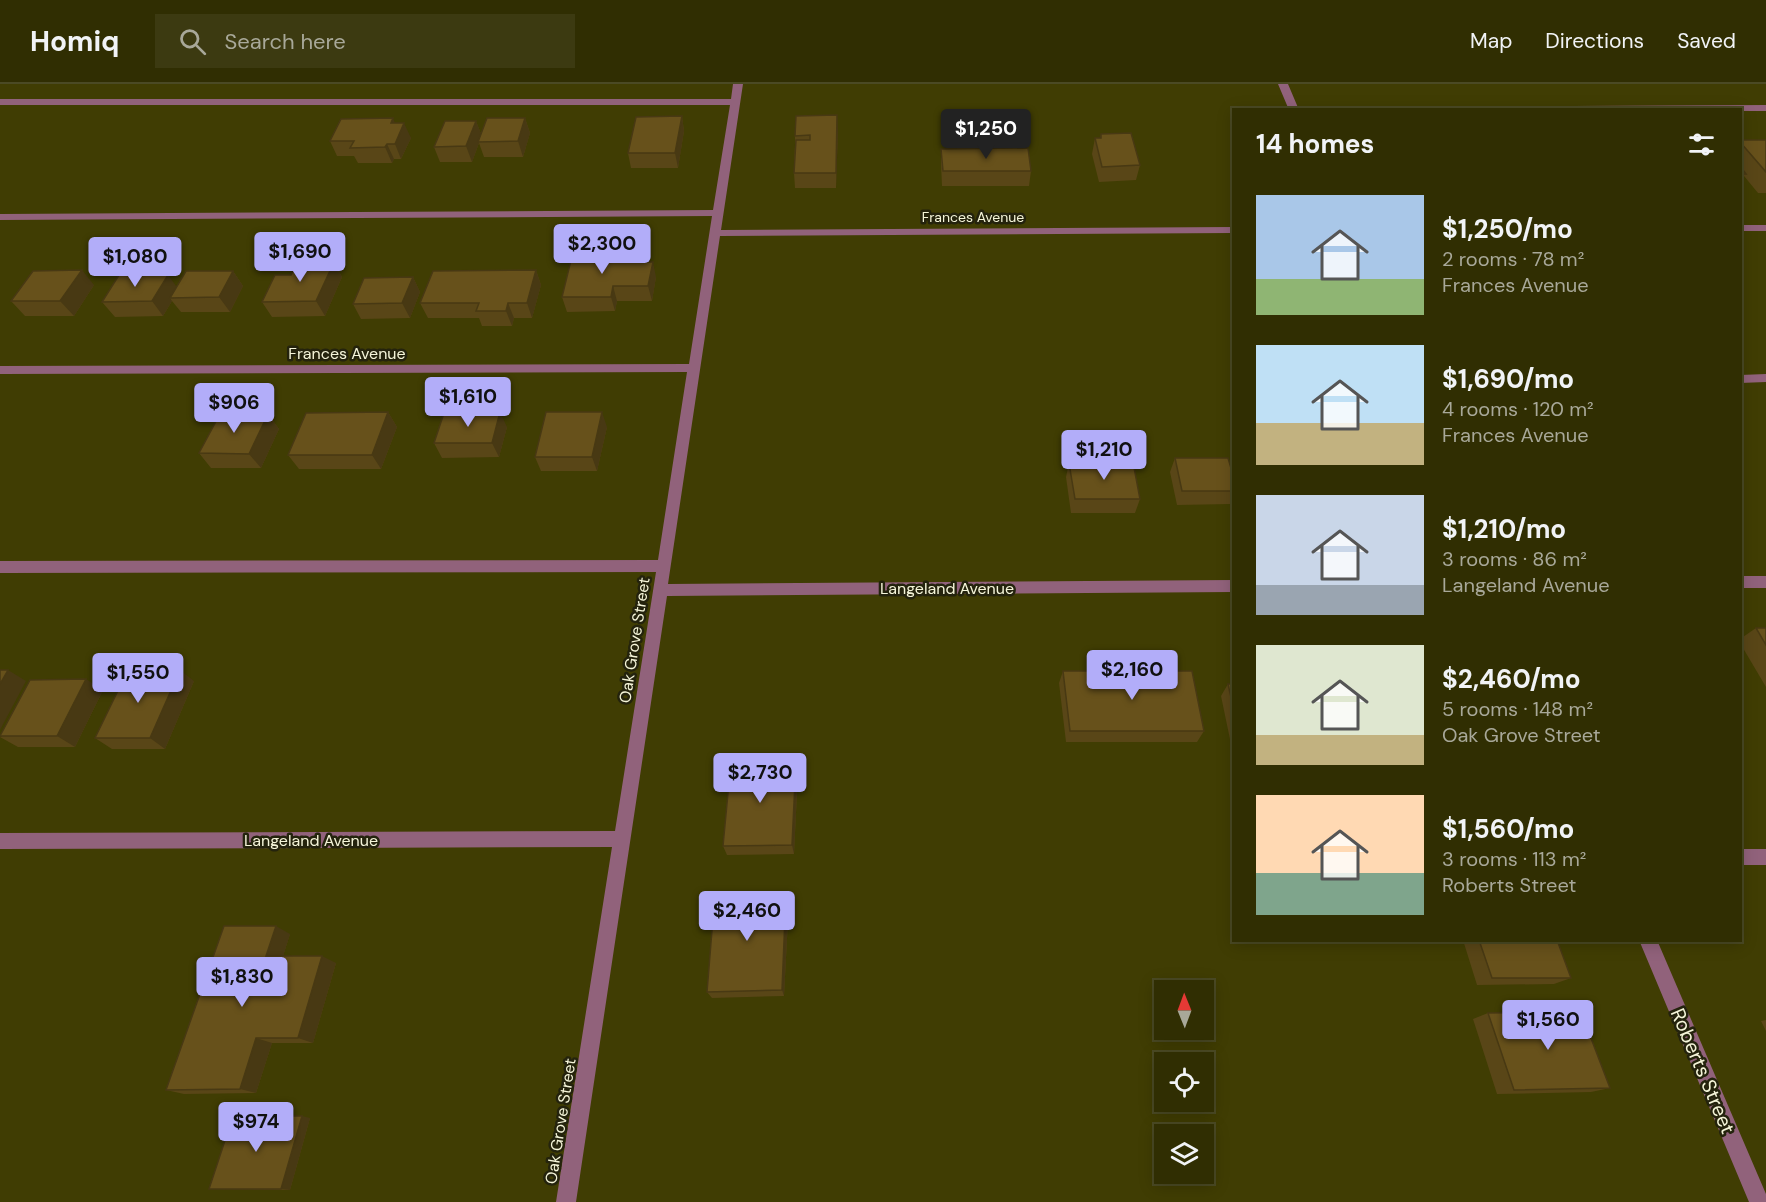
<!DOCTYPE html>
<meta charset="utf-8">
<style>
body{margin:0;font-family:"DM Sans",sans-serif;background:#3c3a11;color:#f1f3f6;height:100vh;display:flex;flex-direction:column;font-size:22px;white-space:nowrap}
*{box-sizing:border-box;margin:0}
p{font-size:20px;color:#a8a899}
.icon{flex:none;width:33px;height:33px;fill:none;stroke:currentColor;stroke-width:2;stroke-linecap:round;stroke-linejoin:round}
.map{position:relative;flex:1;overflow:hidden}
.drawer{position:absolute;left:1232px;top:24px;width:510px;height:834px;display:flex;flex-direction:column;background:#302e02;border-radius:0px;box-shadow:0 3px 15px #0003,0 0 0 2px #4b4a24}
.drawer>*{flex:none}
.needle{width:39px;rotate:359deg}
.fabs{position:absolute;left:1154px;top:896px;display:grid;gap:12px}
.fabs a{display:grid;place-items:center;width:60px;height:60px;border-radius:0px;background:#302e02;box-shadow:0 3px 15px #0003,0 0 0 2px #4b4a24;font-size:30px}
.price{position:absolute;translate:-50% -51px;padding:0 14px;border-radius:6px;background:#b2adf9;color:#111;font-size:20px;line-height:39px;filter:drop-shadow(0 2px 3px #0008)}
.price::after{content:'';position:absolute;left:50%;top:36px;width:18px;height:14px;margin-left:-9px;background:inherit;clip-path:polygon(0 0,100% 0,50% 100%)}
.price.on{background:#222;color:#fff}
ul{padding:0;list-style:none}
li{display:flex;align-items:center;gap:18px;height:150px;padding:0 24px}
li span{display:grid;place-items:center;flex:none;width:168px;height:120px;border-radius:0px;color:#555}
li>.icon{margin-inline-start:auto}
span .icon{width:72px;height:72px;fill:#fffc;stroke-width:1}
li b{font-size:26px}
h2{display:flex;justify-content:space-between;align-items:center;height:72px;padding:0 24px;font-size:26px}
header{display:flex;align-items:center;gap:36px;box-sizing:border-box;height:84px;padding:0 30px;background:#302e02;border-bottom:2px solid #4b4a24}
header strong{font-size:28px}
nav{display:flex;gap:33px;margin-inline-start:auto;font-size:21px}
.search{width:420px;height:54px;background:#3c3a11;display:flex;align-items:center;gap:15px;box-sizing:border-box;padding:0 21px;border-radius:0px;color:#a8a899;font-size:22px}
.map>svg:first-child{display:block}
.lines{fill:none;stroke-linecap:round;stroke-linejoin:round}
.minor{fill:#91627b;fill-rule:evenodd}
.wall{fill:#594617}
.shaded-wall{fill:#483913}
.building{fill:#67511b;stroke:#483913;stroke-width:1.5}
.labels{text-anchor:middle;stroke-width:5;stroke-linejoin:round;paint-order:stroke}
.far-street-label{font-size:14px;fill:#f5f5d9;stroke:#24230d}
.street-label{font-size:16px;fill:#f5f5d9;stroke:#24230d}
.near-street-label{font-size:20px;fill:#f5f5d9;stroke:#24230d}
</style>
<header>
<strong>Homiq</strong>
<div class="search"><svg class="icon" aria-label="search" viewBox="0 0 24 24"><circle cx="10" cy="10" r="6"/><path d="M15 15l6 6"/></svg>Search here</div>
<nav><a>Map</a><a>Directions</a><a>Saved</a></nav>
</header>
<div class="map">
<svg width="1766" height="1118" viewBox="0 0 1766 1118">
<rect width="100%" height="100%" fill="#403d03"/>
<g class="lines">
<path class="minor" d="M733 0H743L721 146 1233 143V149L720 152 668 500 1233 496V508L667 512 576 1118H556L612 763 0 765V749L615 747 656 488 0 489V477L658 476 687 288 0 290V282L689 280 712 132 0 136V130L713 126 730 21H0V15H731Z
M1278 0H1288L1299 26H1289Z
M1766 21V27L1373 26 1378 23Z
M1740 141H1766V147H1740Z
M1766 290V298L1740 299V291Z
M1740 492H1766V504H1740Z
M1740 765H1766V781H1740Z
M1639 856H1657L1766 1110V1118H1749Z"/>
</g>
<path class="wall" d="M682 32 684 47 678 84H631L628 69Z
M525 34 530 49 523 73H484L479 59 472 78H440L434 63 476 37 481 50Z
M395 39 411 54 401 75H394L392 79H358L354 72H337L330 57Z
M838 46 836 104H795L794 89 795 60V52Z
M1101 50 1140 81 1136 96 1099 98 1092 70 1095 54H1100Z
M1740 56H1766V109H1758L1744 92 1740 97Z
M941 65 1031 87 1029 102H942L941 80Z
M601 164 605 178 656 193 652 217H617L615 227 567 228 562 213Z
M334 178 342 193 325 232 272 233 262 218 291 191Z
M536 186 541 201 532 234H514L512 242H482L479 234H428L420 219Z
M233 187 243 202 230 228H181L172 217 163 232 115 233 102 218 177 203Z
M413 193 420 208 410 234 361 235 353 220Z
M94 201 74 232H25L11 217Z
M388 328 397 343 381 385H299L288 371Z
M268 330 279 345 261 384H211L199 369Z
M507 343 499 373 442 374 434 359Z
M607 343 597 387H541L535 373Z
M1175 374 1233 391V415L1231 420 1177 421 1170 388Z
M1069 379 1140 415 1135 429H1071L1066 393Z
M1756 544H1766V603L1740 559V555Z
M1063 587 1204 647 1197 658H1066L1059 599Z
M194 597 165 665H112L95 654Z
M1228 600H1233V660H1231L1221 612Z
M103 606 75 663H18L0 653Z
M798 688 794 770 727 771 723 762Z
M786 809 789 817 784 912 712 914 707 908Z
M290 850 283 872 336 879 313 959H272L256 1009 184 1010 166 1006Z
M1463 856H1557L1571 894 1554 900 1477 901Z
M1488 929 1610 1004 1591 1008 1497 1010 1473 935Z
M1766 936V947L1761 937Z
M310 1034 290 1106 209 1105Z"/>
<path class="shaded-wall" d="M837 31 838 46 836 104V89Z
M682 32 684 47 678 84 675 69Z
M393 34 399 49 404 39 411 54 401 75 395 60 391 39Z
M525 34 530 49 523 73 518 57Z
M476 37 482 52 478 58 479 59 472 78 466 62Z
M387 60 394 75 392 79 385 63Z
M601 164 606 179 598 178Z
M334 178 342 193 325 232 316 217Z
M653 178 656 193 652 217 648 202Z
M82 186 94 201 74 232 60 217Z
M536 186 541 201 532 234 527 219Z
M233 187 243 202 230 228 219 213Z
M168 191 179 206 170 214 172 217 163 232 152 217Z
M413 193 420 208 410 234 402 219Z
M613 202 617 217 615 227 611 213Z
M508 219 514 234 512 242 506 227Z
M388 328 397 343 381 385 372 371Z
M500 328 507 343 499 373 492 359Z
M602 328 607 343 597 387 592 373Z
M268 330 279 345 261 384 249 370Z
M8 586 26 597 0 646V600Z
M180 586 194 597 165 665 150 654Z
M86 595 103 606 75 663 57 652Z
M796 677 798 688 794 770 792 761Z
M786 809 789 817 784 912 782 906Z
M276 842 290 850 281 879 266 872Z
M322 872 336 879 313 959 298 954Z
M256 954 272 959 256 1009 240 1005Z
M302 1032 310 1034 290 1106 281 1105Z"/>
<path class="building" d="M837 31 836 89H794L796 56H810V51L795 52 796 32Z
M682 32 675 69H628L636 33Z
M393 34 391 39H404L395 60H387L385 63 350 64 354 57H330L341 35Z
M487 34H525L518 57 478 58Z
M445 37H476L466 62 434 63Z
M1131 49 1140 81 1102 83 1095 54H1101V50Z
M1740 56H1766V88L1740 58Z
M1028 64 1031 87H943L941 65Z
M1740 82 1746 90H1740Z
M574 164H601L598 178H653L648 202H613L611 213H562Z
M297 178H334L316 217 262 218 275 191H291Z
M82 186 60 217H11L33 187Z
M536 186 527 219H508L506 227H476L479 219H420L433 187Z
M186 187H233L219 213 170 214Z
M119 191H168L152 217 102 218Z
M413 193 402 219 353 220 364 194Z
M388 328 372 371H288L306 329Z
M500 328 492 359H434L444 329Z
M546 328H602L592 373H535Z
M220 330H268L249 370 199 369Z
M1175 374H1228L1233 391V407H1182Z
M1133 378 1140 415H1075L1069 379Z
M1756 544H1766V561Z
M0 586H8L0 600Z
M128 586H180L150 654H95Z
M1063 587H1192L1204 647H1070Z
M86 595 57 652H0L30 596Z
M1228 600H1233V622Z
M731 677H796L792 761 723 762Z
M715 809H786L782 906 707 908Z
M224 842H276L266 872H322L298 954H256L240 1005 166 1006Z
M1479 856H1557L1571 894H1492Z
M1581 928 1610 1004 1514 1006 1488 929Z
M233 1032H302L281 1105H209Z"/>
<g class="labels">
<g class="far-street-label">
<text x="973" y="138">Frances Avenue</text>
</g>
<g class="street-label">
<text x="347" y="275">Frances Avenue</text>
<text x="947" y="510">Langeland Avenue</text>
<text transform="translate(634 556) rotate(-81)" y="6">Oak Grove Street</text>
<text x="311" y="762">Langeland Avenue</text>
<text transform="translate(560 1037) rotate(-81)" y="6">Oak Grove Street</text>
</g>
<g class="near-street-label">
<text transform="translate(1703 987) rotate(67)" y="7">Roberts Street</text>
</g>
</g>
</svg>
<div class="fabs">
<a><svg class="needle" viewBox="-14 -14 28 28"><path d="M0-13l5 13h-10z" fill="#e53935"/><path d="M0 13l5-13h-10z" fill="#a8a899"/></svg></a>
<a><svg class="icon" aria-label="locate" viewBox="0 0 24 24"><circle cx="12" cy="12" r="6"/><path d="M12 2v4M12 18v4M2 12h4M18 12h4"/></svg></a>
<a><svg class="icon" aria-label="layers" viewBox="0 0 24 24"><path d="M12 4l9 5-9 5-9-5zM3 14l9 5 9-5"/></svg></a>
</div>
<b class="price on" style="left:986px;top:76px">$1,250</b>
<b class="price" style="left:602px;top:191px">$2,300</b>
<b class="price" style="left:300px;top:199px">$1,690</b>
<b class="price" style="left:135px;top:204px">$1,080</b>
<b class="price" style="left:468px;top:344px">$1,610</b>
<b class="price" style="left:234px;top:350px">$906</b>
<b class="price" style="left:1104px;top:397px">$1,210</b>
<b class="price" style="left:1132px;top:617px">$2,160</b>
<b class="price" style="left:138px;top:620px">$1,550</b>
<b class="price" style="left:760px;top:720px">$2,730</b>
<b class="price" style="left:747px;top:858px">$2,460</b>
<b class="price" style="left:242px;top:924px">$1,830</b>
<b class="price" style="left:1548px;top:967px">$1,560</b>
<b class="price" style="left:256px;top:1069px">$974</b>
<section class="drawer">
<h2>14 homes<svg class="icon" aria-label="filters" viewBox="0 0 24 24"><path d="M4 7h16M4 17h16"/><circle cx="9" cy="7" r="2"/><circle cx="15" cy="17" r="2"/></svg></h2>
<ul>
<li><span style="background:linear-gradient(#a9c7e8 70%,#8fb573 0)"><svg class="icon" aria-label="home" viewBox="0 0 24 24"><path d="M3 11l9-7 9 7M6 9v11h12V9"/></svg></span><div><b>$1,250/mo</b><p>2 rooms · 78 m²</p><p>Frances Avenue</p></div></li>
<li><span style="background:linear-gradient(#bfe0f5 65%,#c2b280 0)"><svg class="icon" aria-label="home" viewBox="0 0 24 24"><path d="M3 11l9-7 9 7M6 9v11h12V9"/></svg></span><div><b>$1,690/mo</b><p>4 rooms · 120 m²</p><p>Frances Avenue</p></div></li>
<li><span style="background:linear-gradient(#c9d6e8 75%,#9aa5b1 0)"><svg class="icon" aria-label="home" viewBox="0 0 24 24"><path d="M3 11l9-7 9 7M6 9v11h12V9"/></svg></span><div><b>$1,210/mo</b><p>3 rooms · 86 m²</p><p>Langeland Avenue</p></div></li>
<li><span style="background:linear-gradient(#dfe7d0 75%,#c2b280 0)"><svg class="icon" aria-label="home" viewBox="0 0 24 24"><path d="M3 11l9-7 9 7M6 9v11h12V9"/></svg></span><div><b>$2,460/mo</b><p>5 rooms · 148 m²</p><p>Oak Grove Street</p></div></li>
<li><span style="background:linear-gradient(#ffd9b3 65%,#7fa58c 0)"><svg class="icon" aria-label="home" viewBox="0 0 24 24"><path d="M3 11l9-7 9 7M6 9v11h12V9"/></svg></span><div><b>$1,560/mo</b><p>3 rooms · 113 m²</p><p>Roberts Street</p></div></li>
</ul>
</section>
</div>
